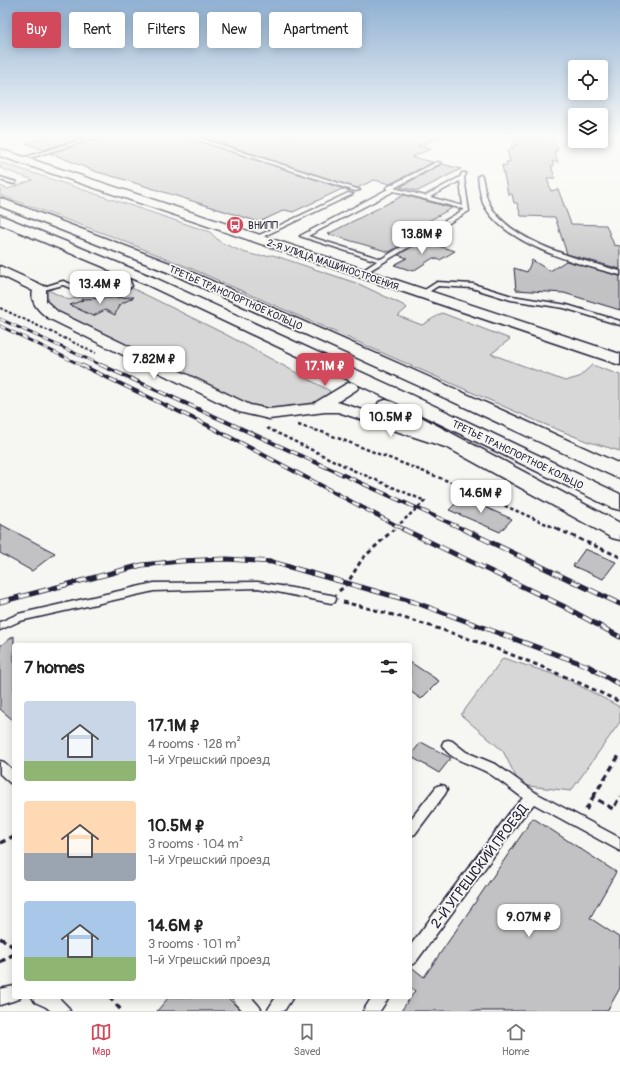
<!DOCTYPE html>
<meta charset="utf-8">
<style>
body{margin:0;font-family:Pangolin,sans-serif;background:#f2f2f2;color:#222;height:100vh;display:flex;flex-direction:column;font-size:15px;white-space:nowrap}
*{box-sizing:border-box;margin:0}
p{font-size:13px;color:#767676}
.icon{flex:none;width:22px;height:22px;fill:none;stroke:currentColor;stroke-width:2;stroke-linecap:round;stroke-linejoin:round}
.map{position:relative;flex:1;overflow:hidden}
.sheet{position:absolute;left:12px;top:643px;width:400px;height:356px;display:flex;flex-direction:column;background:#fff;border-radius:4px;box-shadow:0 2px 10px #0003}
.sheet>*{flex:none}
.guide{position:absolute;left:12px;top:12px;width:400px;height:36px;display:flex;gap:8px}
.fabs{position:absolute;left:568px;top:60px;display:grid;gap:8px}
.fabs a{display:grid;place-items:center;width:40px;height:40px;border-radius:4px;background:#fff;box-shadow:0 2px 10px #0003;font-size:20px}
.price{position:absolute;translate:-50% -34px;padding:0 9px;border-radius:8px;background:#fff;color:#222;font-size:13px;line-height:26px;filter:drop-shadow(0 1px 2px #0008)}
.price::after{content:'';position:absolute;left:50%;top:24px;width:12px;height:9px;margin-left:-6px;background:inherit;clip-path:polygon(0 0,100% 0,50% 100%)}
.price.on{background:#d1495b;color:#fff}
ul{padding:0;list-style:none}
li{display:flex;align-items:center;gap:12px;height:100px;padding:0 12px}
li span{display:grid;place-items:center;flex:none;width:112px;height:80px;border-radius:4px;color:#555}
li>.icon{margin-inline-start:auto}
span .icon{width:48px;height:48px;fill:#fffc;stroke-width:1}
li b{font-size:17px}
h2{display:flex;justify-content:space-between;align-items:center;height:48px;padding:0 12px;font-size:17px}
.tag{padding:0 14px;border-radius:4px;background:#fff;box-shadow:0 2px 10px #0003;font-size:14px;line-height:36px}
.tag.on{background:#d1495b;color:#fff}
.menu{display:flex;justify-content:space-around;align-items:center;height:56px;border-top:1px solid #e0e0e0;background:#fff;font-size:11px;color:#767676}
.menu a{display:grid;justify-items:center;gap:2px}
.menu .on{color:#d1495b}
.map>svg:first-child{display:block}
.green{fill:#d7d7d7;stroke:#7c7c89}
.building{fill:#c2c2c4;stroke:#22223b}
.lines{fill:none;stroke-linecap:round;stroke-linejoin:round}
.service-casing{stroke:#22223b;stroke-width:3}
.minor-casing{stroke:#22223b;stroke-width:3}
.secondary-casing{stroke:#22223b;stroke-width:3}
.primary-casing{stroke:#22223b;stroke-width:3}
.path-far3{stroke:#22223b;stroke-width:2;stroke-dasharray:3 2;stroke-linecap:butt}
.path-far2{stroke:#22223b;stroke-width:2.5;stroke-dasharray:3.5 2.5;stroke-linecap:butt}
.path-far1{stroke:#22223b;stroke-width:3;stroke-dasharray:4.5 3.5;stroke-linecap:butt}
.path{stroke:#22223b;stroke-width:3.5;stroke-dasharray:6 4.5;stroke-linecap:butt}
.service{fill:#f6f6f2;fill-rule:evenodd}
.minor{fill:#f6f6f2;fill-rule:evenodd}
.secondary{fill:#f6f6f2;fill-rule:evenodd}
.primary{fill:#f6f6f2;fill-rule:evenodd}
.rail-far2-casing{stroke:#22223b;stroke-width:3}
.rail-far1-casing{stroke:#22223b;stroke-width:4}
.rail-casing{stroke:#22223b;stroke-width:5}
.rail-far2{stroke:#f6f6f2;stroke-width:2;stroke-dasharray:6;stroke-linecap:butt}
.rail-far1{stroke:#f6f6f2;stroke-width:2.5;stroke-dasharray:8;stroke-linecap:butt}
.rail{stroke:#f6f6f2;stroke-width:3.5;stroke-dasharray:10;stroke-linecap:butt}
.labels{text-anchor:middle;stroke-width:3.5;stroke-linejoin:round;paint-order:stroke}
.far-poi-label{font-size:10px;fill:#22223b;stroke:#f6f6f2;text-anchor:start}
.far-street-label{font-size:10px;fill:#22223b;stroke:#f6f6f2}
.near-street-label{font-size:14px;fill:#22223b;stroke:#f6f6f2}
</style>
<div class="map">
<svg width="620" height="1011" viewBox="0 0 620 1011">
<rect width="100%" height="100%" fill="#f6f6f2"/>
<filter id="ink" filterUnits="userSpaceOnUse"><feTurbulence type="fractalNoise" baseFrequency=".025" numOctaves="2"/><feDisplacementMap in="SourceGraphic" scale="8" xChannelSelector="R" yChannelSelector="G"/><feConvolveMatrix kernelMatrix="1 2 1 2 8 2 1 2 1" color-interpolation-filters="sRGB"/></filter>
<g filter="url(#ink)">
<path class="green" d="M0 162 210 232 220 242 243 252 258 256 273 255 359 284 405 306 407 308 398 316 422 325 442 313 510 339 491 354 565 381 579 377 592 365 620 375V451L586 441 539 422 190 268 116 238 0 195V186L8 189 33 180 0 168Z
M132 288 225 334 330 391 328 396 309 406 294 409H258L48 308 43 291 48 290 69 300C89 292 114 302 132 288Z
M503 658 565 678 620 707V722L571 791 520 785 503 751 461 715Z"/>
<path class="building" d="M50 136H87L43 150 26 143Z
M103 136H184L350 191 342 189 293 212 285 210 259 222 119 178 97 172 50 153Z
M199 136H439V138L418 146 431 149 411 157 433 162 390 184 374 180 357 188Z
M513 136 553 137 558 151H554L558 162 552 161 554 166H551L555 178H547L551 191 558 189 571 224 606 225 614 245 620 246V269L567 254 555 217 521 216 517 203H514L512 194H508L502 165 507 166 506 162H510L507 150H513L511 146H516Z
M442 164 461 169 418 191 400 187Z
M404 195 452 208 403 235 413 238 389 252 328 234Z
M422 241 455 251 440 260 433 258 413 271 394 265 407 258 398 255Z
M532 260 550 271 566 261 620 276V310L564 293 516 290 514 268 527 272Z
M134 297 119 305 115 315 105 310 93 316 70 305 83 300 81 299Z
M462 497 512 519 500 532 449 510Z
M0 524 55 553 32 571 0 553Z
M585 549 616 562 603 579 573 566Z
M14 636V721L0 709V646Z
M410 662 439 681 421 699 410 691Z
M421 742 451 758 439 773 410 756Z
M533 818 616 872 590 918 620 938V988L607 1011H401L415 991 410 987V966L424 977Z
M169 997H227L241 1011H157Z"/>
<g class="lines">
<defs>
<path id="service" d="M94 136H102L23 160 19 159Z
M185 136H193L360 190 355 191Z
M437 162 441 163 394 188 425 196 460 177 462 173H466L464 178 469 211 364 274 359 273 377 261 300 236 388 189 386 188 387 187ZM460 181 463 206 430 197ZM394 191 463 209V210L381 259 308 236Z
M480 175 482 176C484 185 485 195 489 203 508 242 581 260 620 271V275C578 264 503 245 483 203 480 195 479 185 478 176Z
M0 177 16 182V183L14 184 0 180Z
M348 193 353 194 258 239 253 238Z
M105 263 129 279 132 286 131 287 113 293H83L63 285 40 291 37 289 63 281 84 289H113L126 285 124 281 103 266 102 265Z
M437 282 473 284 512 296 567 305 620 321V325L564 308 511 300 472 288 438 286 424 295H420V293Z
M258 582 331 595 335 596 336 599 335 602 331 603 258 588 154 591 20 621 0 630V622L18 614 154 583Z
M448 740 452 741 466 752 497 765 536 793 620 838V851L534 804 521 819 415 963 410 965V946L511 811 523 798C512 790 501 781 490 774 475 764 451 762 442 745L444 741Z
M0 761 4 762 14 771V784L10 783 0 774Z
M441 785 445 786 447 790 445 794 415 834 410 836V820L437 786Z
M14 986V997H20L19 999 0 1005V989Z
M32 997H58L67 1006 70 1011H51L46 1007 35 1002Z
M232 997H251L259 1006 262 1011H243L235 1002Z
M276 997H293L284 1011H267Z
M372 997H389L380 1011H363Z"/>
<path id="minor" d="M0 266 44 286 46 289V301L58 312 250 405 269 409 313 404 346 384 351 382 356 384 359 387 356 390 337 402 421 428 451 439 453 442 451 445 445 447 439 445 338 412H325L269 419 239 412 48 318C39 311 30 303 33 291L0 275Z"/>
<path id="secondary" d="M0 149 620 354V365L0 156Z"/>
<path id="primary" d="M0 198 180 267 431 378 620 464V478L613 476 419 386 170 273 0 206Z
M0 215 155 278 407 393 620 494V510L612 508 393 401 145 284 0 224Z
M386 400 393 402 620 523V540L612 538 379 410 377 406 379 402Z"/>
</defs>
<use href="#service" class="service-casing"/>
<use href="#minor" class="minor-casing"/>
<use href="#secondary" class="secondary-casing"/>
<use href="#primary" class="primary-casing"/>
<path class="path-far3" d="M0 308 96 353"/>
<path class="path-far2" d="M298 425 325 433 453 483 560 530
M267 428 355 471 425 501 393 530"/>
<path class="path-far1" d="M557 529 620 557
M339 591 347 584 362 559 394 529
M343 602C440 625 531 659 620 702"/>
<path class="path" d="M593 797 620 754
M586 810 593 797 613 809 620 796
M0 843 14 836
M0 938 14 947
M0 962 14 954
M109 997 122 1011"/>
<use href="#service" class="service"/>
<use href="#minor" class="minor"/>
<use href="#secondary" class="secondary"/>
<use href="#primary" class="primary"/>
<defs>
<path id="rail-far2" d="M0 319 103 366
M0 326 83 366"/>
<path id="rail-far1" d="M81 365 207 425 405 530
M101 365 465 530"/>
<path id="rail" d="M403 529 563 606 620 637
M463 529 620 604
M0 602 142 565 181 561 227 559 272 562 414 602 588 666 620 685"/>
</defs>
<use href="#rail-far2" class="rail-far2-casing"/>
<use href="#rail-far1" class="rail-far1-casing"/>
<use href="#rail" class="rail-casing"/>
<use href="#rail-far2" class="rail-far2"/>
<use href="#rail-far1" class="rail-far1"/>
<use href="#rail" class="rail"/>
</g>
</g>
<linearGradient id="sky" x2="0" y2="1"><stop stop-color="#90b1d3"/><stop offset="0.49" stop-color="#fbfbf9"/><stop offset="1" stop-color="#fbfbf9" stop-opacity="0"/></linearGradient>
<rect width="620" height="278" fill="url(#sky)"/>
<defs>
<symbol id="bus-disc" viewBox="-11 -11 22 22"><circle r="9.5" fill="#d1495b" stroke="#f6f6f2"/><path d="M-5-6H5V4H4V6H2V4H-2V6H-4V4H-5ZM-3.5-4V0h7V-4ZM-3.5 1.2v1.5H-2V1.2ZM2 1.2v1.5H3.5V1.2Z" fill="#fff"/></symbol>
</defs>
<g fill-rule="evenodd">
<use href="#bus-disc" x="225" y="215" width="20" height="20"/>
</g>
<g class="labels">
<g class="far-poi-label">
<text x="248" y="229">ВНИПП</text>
</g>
<g class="far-street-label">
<text transform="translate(333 264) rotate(19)" y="4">2-Я УЛИЦА МАШИНОСТРОЕНИЯ</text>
<text transform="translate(236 297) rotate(24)" y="4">ТРЕТЬЕ ТРАНСПОРТНОЕ КОЛЬЦО</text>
<text transform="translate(518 454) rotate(26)" y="4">ТРЕТЬЕ ТРАНСПОРТНОЕ КОЛЬЦО</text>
</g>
<g class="near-street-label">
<text transform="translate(479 866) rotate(-53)" y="5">2-Й УГРЕШСКИЙ ПРОЕЗД</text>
</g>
</g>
</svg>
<div class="fabs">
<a><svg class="icon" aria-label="locate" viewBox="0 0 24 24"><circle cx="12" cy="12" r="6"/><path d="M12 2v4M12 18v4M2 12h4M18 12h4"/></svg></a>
<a><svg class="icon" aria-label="layers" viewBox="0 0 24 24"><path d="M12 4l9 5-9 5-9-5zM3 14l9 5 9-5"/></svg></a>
</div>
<b class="price" style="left:422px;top:255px">13.8M ₽</b>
<b class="price" style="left:100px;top:305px">13.4M ₽</b>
<b class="price" style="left:154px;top:380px">7.82M ₽</b>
<b class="price on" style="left:325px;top:387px">17.1M ₽</b>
<b class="price" style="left:391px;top:438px">10.5M ₽</b>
<b class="price" style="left:481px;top:514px">14.6M ₽</b>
<b class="price" style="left:529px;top:938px">9.07M ₽</b>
<div class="guide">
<a class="tag on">Buy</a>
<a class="tag">Rent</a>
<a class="tag">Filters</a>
<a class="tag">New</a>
<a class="tag">Apartment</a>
</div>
<section class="sheet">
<h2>7 homes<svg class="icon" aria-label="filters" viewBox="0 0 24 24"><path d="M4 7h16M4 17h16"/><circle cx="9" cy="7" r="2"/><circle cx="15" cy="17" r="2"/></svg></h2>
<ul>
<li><span style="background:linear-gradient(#c9d6e8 75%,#8fb573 0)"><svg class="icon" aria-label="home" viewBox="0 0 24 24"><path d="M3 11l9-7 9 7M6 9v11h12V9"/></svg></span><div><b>17.1M ₽</b><p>4 rooms · 128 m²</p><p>1-й Угрешский проезд</p></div></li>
<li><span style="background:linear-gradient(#ffd9b3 65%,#9aa5b1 0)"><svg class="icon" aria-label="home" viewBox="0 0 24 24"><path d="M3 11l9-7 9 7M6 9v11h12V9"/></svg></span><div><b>10.5M ₽</b><p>3 rooms · 104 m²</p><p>1-й Угрешский проезд</p></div></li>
<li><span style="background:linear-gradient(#a9c7e8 70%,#8fb573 0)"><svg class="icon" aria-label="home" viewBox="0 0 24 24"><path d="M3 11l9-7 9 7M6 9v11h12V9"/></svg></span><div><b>14.6M ₽</b><p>3 rooms · 101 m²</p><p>1-й Угрешский проезд</p></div></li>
</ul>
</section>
</div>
<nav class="menu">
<a class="on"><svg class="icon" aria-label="map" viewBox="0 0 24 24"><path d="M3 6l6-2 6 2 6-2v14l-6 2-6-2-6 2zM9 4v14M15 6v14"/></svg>Map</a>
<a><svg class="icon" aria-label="saved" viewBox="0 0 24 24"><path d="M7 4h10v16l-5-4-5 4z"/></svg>Saved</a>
<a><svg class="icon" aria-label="home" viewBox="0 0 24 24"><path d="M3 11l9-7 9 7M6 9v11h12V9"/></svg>Home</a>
</nav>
